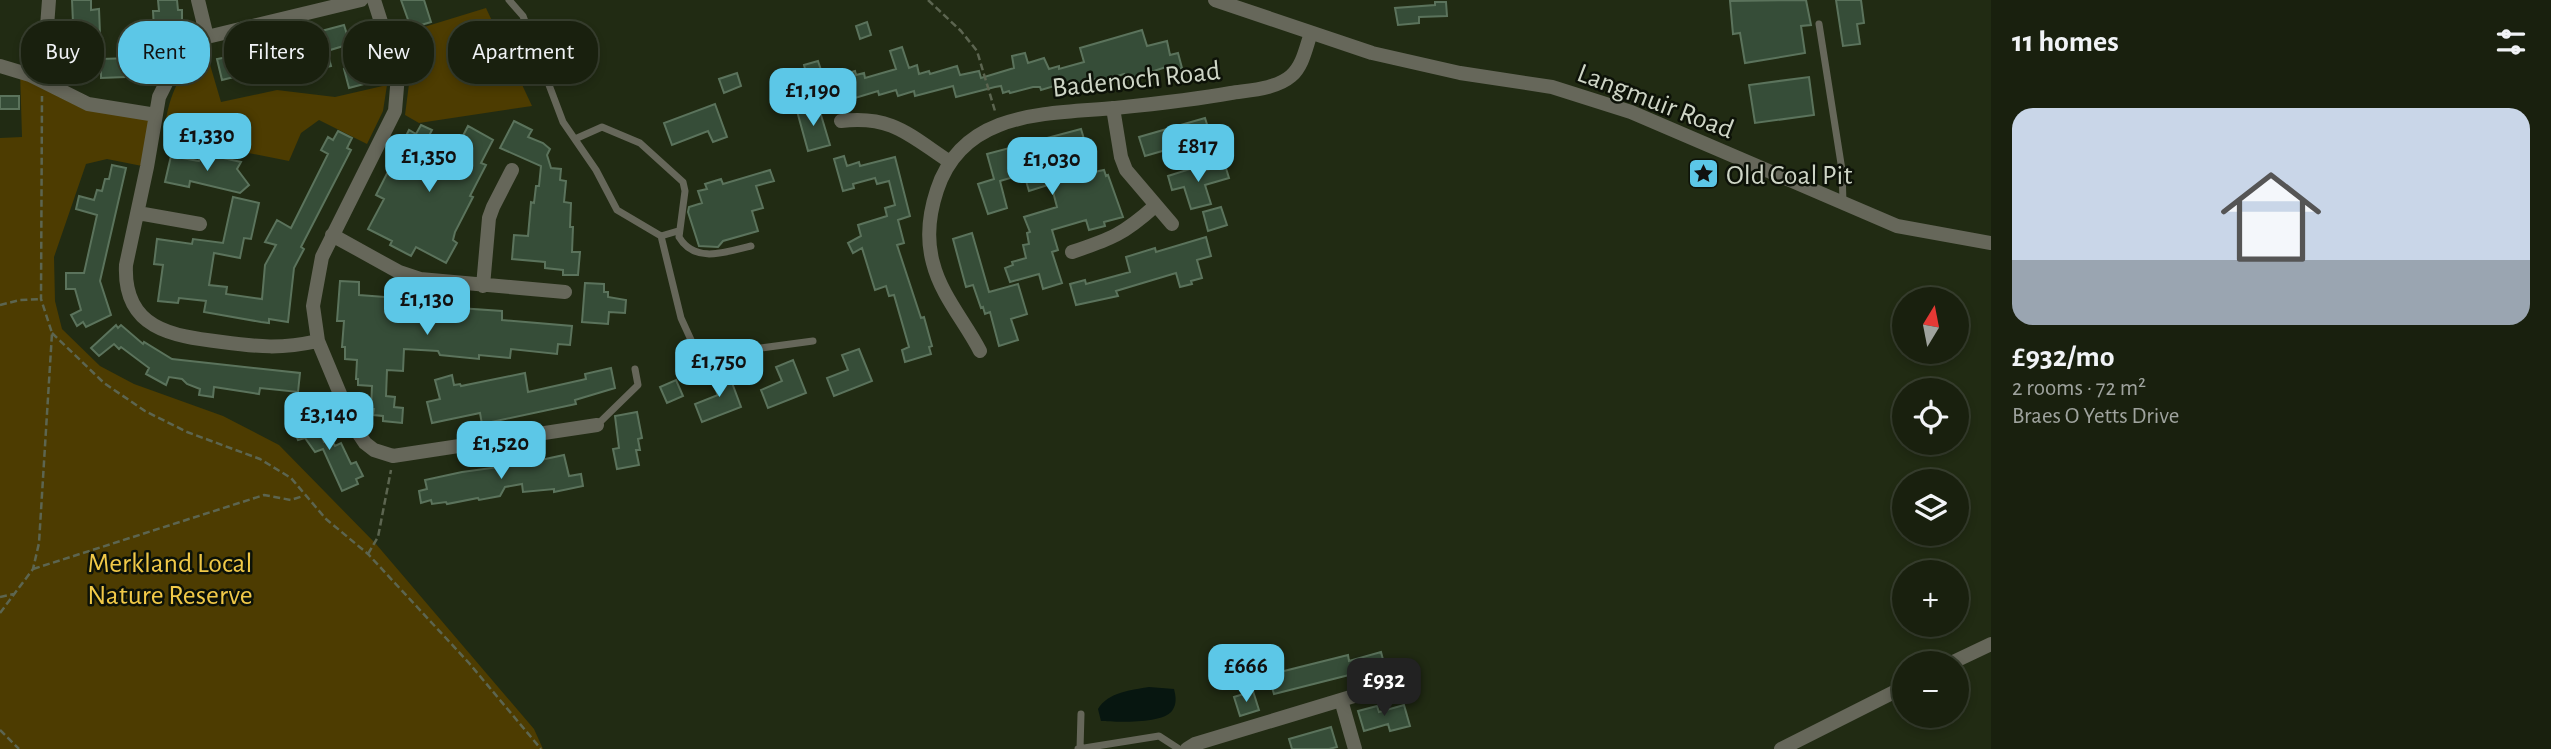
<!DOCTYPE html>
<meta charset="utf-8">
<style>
body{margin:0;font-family:"Alegreya Sans",sans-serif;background:#262d1c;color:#f1f3f6;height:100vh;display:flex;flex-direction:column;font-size:26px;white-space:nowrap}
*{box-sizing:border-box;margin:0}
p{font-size:23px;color:#9fa39e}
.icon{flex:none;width:38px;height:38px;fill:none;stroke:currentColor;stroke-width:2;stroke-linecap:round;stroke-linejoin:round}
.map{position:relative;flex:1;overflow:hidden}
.side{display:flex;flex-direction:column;background:#19200e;width:560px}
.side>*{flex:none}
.hud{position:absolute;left:21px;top:21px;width:665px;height:63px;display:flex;gap:14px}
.needle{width:46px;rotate:10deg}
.fabs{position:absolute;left:1892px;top:287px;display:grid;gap:14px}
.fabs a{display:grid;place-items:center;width:77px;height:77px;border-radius:50%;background:#19200e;box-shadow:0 4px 10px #0003,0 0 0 2px #373e2e;font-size:35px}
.price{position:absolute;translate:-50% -60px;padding:0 16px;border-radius:14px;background:#5cc7e7;color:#111;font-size:23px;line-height:46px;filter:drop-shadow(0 2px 4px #0008)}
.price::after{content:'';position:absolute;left:50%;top:42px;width:21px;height:16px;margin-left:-10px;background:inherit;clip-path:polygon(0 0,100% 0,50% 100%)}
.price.active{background:#222;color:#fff}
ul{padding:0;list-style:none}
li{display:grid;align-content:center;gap:14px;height:371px;padding:0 21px}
li span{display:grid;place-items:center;height:217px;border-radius:21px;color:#555}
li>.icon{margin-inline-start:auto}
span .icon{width:126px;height:126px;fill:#fffc;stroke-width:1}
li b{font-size:30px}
h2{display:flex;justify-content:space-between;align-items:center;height:84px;padding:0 21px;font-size:30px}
.chip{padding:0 24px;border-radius:28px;background:#19200e;box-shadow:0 4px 10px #0003,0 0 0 2px #373e2e;font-size:24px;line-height:63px}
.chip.active{background:#5cc7e7;color:#111}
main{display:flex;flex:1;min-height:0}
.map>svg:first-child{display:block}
.green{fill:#4d3c01}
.water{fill:#071610}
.building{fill:#364d38;stroke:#5b735c;stroke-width:2}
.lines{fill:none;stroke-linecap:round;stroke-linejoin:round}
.path{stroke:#5c6550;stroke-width:2.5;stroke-dasharray:7 3.5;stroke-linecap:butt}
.lane{stroke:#66675a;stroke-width:7}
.street{stroke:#66675a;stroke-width:14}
.labels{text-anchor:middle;stroke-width:5;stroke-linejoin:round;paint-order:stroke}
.street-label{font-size:28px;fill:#ced5c6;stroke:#0d1208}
.poi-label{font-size:28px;fill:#ced5c6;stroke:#0d1208;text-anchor:start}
.park-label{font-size:28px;fill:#f1c948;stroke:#0d1208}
</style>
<main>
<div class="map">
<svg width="1991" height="749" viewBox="0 0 1991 749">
<rect width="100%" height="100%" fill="#212b13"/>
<path class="green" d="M486 8 532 106 419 123 405 115 410 76 398 35Z
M206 51 221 102 277 90 335 97 387 85 383 111 367 144 319 120 301 133 289 161 163 136C169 98 175 75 206 51Z
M20 70 88 104 156 115 147 167 107 159 86 164 54 257 55 301 62 329 100 366 134 384 223 416 279 445 376 544 534 729 543 749H0V138L22 137Z"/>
<path class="water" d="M1149 687 1174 689C1176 697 1177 704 1172 711 1162 724 1116 722 1101 721L1098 709C1108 692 1132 690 1149 687Z"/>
<path class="building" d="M72 0H91V10L99 9 101 59 131 58 154 29 153 11H159L158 0H177L178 10H182V22L151 63 139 75 124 64 125 77 101 78V71L82 72V68L65 69 64 50 84 49 82 22 73 23Z
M401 0H424L431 22 411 28Z
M1806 0 1811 25 1801 26 1805 53 1745 63 1740 33 1733 34 1730 1Z
M1836 0H1861L1864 23 1857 24 1860 44 1843 46Z
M1435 2H1446L1447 16 1419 17V23L1398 25 1395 8 1435 5Z
M867 22 871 35 860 39 856 26Z
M344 25 350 44 327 51 331 66 319 69 316 60 307 61 302 58 284 62 278 71 256 57 261 77 248 81 246 74 222 80 217 59 249 53 246 51Z
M1142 30 1147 46 1167 41 1170 55 1178 53 1182 68 1167 71 1166 67 1126 80 1124 74 1101 81 1100 78 1065 88 1064 83 1041 90 1040 87H1033L1010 93 1009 91 1003 93 1001 86 995 87 956 97 953 86 915 96 914 91 898 96 896 90 879 95 878 91 855 98 854 94 822 103 816 83 855 71 856 75 864 73 865 78 896 69 890 51 902 47 909 68 917 65 919 74 929 71 930 74 957 66 960 75 979 71 981 78 1014 68 1012 56 1025 53 1028 63 1044 58 1049 69 1059 66V69L1084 62 1080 48Z
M365 53 373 70H376L379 80 349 88 344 69 355 66 352 57Z
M818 61 823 76 808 80 804 65Z
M737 73 741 86 724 93 719 79Z
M1809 77 1814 115 1755 123 1749 85Z
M0 96H19V109H0Z
M715 104 727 137 713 142 708 131 672 145 664 123Z
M818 105 830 145 808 151 797 111Z
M1205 118 1211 137 1145 156 1139 137Z
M514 121 532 130 528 137 543 143 550 149 547 155 551 168 561 169 560 180 566 181 564 202 571 203 570 227H573L572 252H580L578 275H563V270L545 268V262L512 259 514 235 528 236 531 202 534 203 536 186H539L541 166 500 148Z
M421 125 432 130 423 147 450 161 468 126 493 140 481 163 486 165 470 196 473 197 455 232 453 240 457 243 446 263 416 247 411 256 390 245 392 241 368 229 384 199 376 195 398 152 409 130 416 134Z
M1081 129 1094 172 1104 170 1106 176 1108 175 1123 217 1104 222 1105 226 1089 230 1086 220 1052 230 1058 250 1052 252 1062 283 1043 289 1039 274 1010 282 1005 268 1013 265 1012 262 1026 258 1023 245 1029 244 1027 233 1030 232 1024 217 1057 207 1051 184 1029 191 1024 174 1000 181 1007 208 988 214 978 184 994 179 987 154Z
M338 131 352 138 347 148 351 150 301 247 304 249 294 268 288 322 269 319V323L261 322 204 312 206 301 179 298 178 303 158 301 163 265 154 264 157 239 192 244 193 239 223 243 233 197 259 203 251 239 244 238 240 258 214 253 209 285 227 287 226 294 262 299 265 265 276 245 265 242 277 220 291 228 328 154 321 150 328 137 333 140Z
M201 153 241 162 237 169 249 185 240 193 190 181 189 187 165 182 171 156 199 161Z
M844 156 847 166 859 162 860 166 895 157 910 216 898 220 904 243 897 245 921 318 924 317 932 346 929 347 931 354 905 362 902 350 909 347 894 295 889 296 886 286 875 290 862 248 853 253 848 243 861 236 858 225 887 216 885 208 895 205 889 181 877 184 875 178 853 184 854 188 843 191 834 159Z
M112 165 126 168 100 281 111 315 86 327 83 322 77 326 71 315 81 310 75 289H66V273H84L97 215 76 209 79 196 94 200 97 190 102 191 105 179H109Z
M1225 165 1229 178 1205 185 1211 204 1191 209 1184 187 1172 190 1168 176 1193 168 1199 172Z
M770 170 774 181 756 186 763 208 752 211 758 231 723 241 718 247 699 246 688 212 689 207 702 203 698 191 707 189 705 184 721 179 723 184Z
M1221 207 1227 225 1208 231 1203 212Z
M972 233 989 292 1018 284 1027 314 1011 319 1018 340 999 346 990 312 985 314 983 307 981 308 973 285 966 287 953 239Z
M1206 237 1211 256 1197 260 1202 278 1191 281 1192 284 1180 287 1176 273 1116 291 1118 296 1076 305 1070 284 1085 280 1086 284 1130 272 1126 257 1155 248 1156 252Z
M340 281 359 282V295L385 297 386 294 409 296V301L444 304V307L502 311V320L572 326 570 345 558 344 557 354 511 349 510 358 479 355V359L440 355 438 351 404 349 403 371 387 370 386 396 395 397 394 407 403 408 402 423 383 421V416L373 415 374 409H371L372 386 358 385V379H356L357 360 345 359V347H342L344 321H337Z
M585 283 604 284V292H608V297L626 300 625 313 609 312 608 324 582 322Z
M116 325 118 328 121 325 143 344 144 342 172 359 300 373 298 392 260 388 259 394 214 387 213 397 199 395 200 389 187 384 182 379 169 377 166 385 146 374 149 368 121 347 119 349 114 344 99 356 91 348Z
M859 349 872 381 834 396 827 378 848 370 842 355Z
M793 360 806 393 768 408 761 390 782 381 776 367Z
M611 368 615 388 575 400 576 404 482 424 480 413 432 423 427 402 440 399 435 380 452 375 454 385 460 384 461 386 525 373 528 392 586 379 585 374Z
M728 372 741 407 702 422 695 404 718 395 711 379Z
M676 380 683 396 667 403 660 387Z
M637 412 642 438 638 439 640 450H636L639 465 617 469 613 449 619 448 615 416Z
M309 414 311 420 314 419 324 442 331 439 335 446 341 443 351 464 356 462 363 476 356 479 358 484 342 491 323 449 315 452 305 438 298 440 291 422Z
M564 455 569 476 581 474 583 486 554 492V489L523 492 522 484 505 487 500 496 479 500 478 498 447 504 446 502 432 504 431 500 421 503 419 491 427 489 425 480 462 472 522 464Z
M1381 652 1386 671 1363 678 1361 672 1274 694 1270 681 1282 677 1280 672 1348 655 1349 661Z
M1253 691 1259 710 1240 716 1234 697Z
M1404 705 1410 726 1390 731 1388 724 1364 731 1358 711 1377 706 1379 712Z
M1331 727 1337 747 1329 749H1292L1289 739Z"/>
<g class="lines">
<path class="path" d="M928 0 961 31 977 51 995 111
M0 305 20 300 41 299
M52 333 104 383 145 411 187 432 260 459 291 478 326 519 368 554 469 663 541 749
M368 554 378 537 391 470
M33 569 264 495 291 500 303 496
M0 597 14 594
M0 613 33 569 39 543 52 333 41 299 42 96
M0 730 19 749"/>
<path class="lane" d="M509 0 523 16 563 122 596 170 617 210 661 236 678 231
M1819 24 1842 170 1843 203
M575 139 602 127 640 143 683 182 685 191 679 237C695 264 726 252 751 246
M661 236 681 318 697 353 702 356 813 341
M597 425 638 385 635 369
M1078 749 1159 736 1179 749
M1080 749 1081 714"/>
<path class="street" d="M198 0 207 37
M374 0 398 75 395 111 322 257 313 306 318 341 353 425 365 443 374 450 393 456 597 425
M1215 0 1372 53 1460 73 1552 87 1631 112 1897 226 1991 243
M0 66 30 75 88 104 156 115
M30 75 46 40 49 0
M1113 108 1121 157 1126 170 1172 224
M841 121C892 115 909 135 950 162
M138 213 200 224
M332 235 399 272 420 279 565 292
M1072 252C1111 239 1124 234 1155 206
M483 286 489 218 493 207 512 170
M318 341C281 349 259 347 222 342 172 336 123 329 126 265L147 167 159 97 177 61 207 37 361 0
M980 351C965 322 941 295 933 263 926 238 929 214 937 190 963 110 1047 114 1115 108 1154 104 1193 100 1231 93 1250 90 1276 89 1291 76 1303 66 1306 47 1311 33
M1951 663 1991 644
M1341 700 1355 749
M1187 749 1195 744 1397 683
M1781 749 1904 687"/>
</g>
<defs>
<symbol id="sight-square" viewBox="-11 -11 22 22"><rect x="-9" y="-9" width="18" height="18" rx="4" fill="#5cc7e7" stroke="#0d1208"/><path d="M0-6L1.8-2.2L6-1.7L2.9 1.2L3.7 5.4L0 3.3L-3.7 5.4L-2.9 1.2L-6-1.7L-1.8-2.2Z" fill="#111"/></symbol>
</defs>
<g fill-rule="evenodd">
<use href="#sight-square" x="1686" y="156" width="35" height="35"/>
</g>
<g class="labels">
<g class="street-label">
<text transform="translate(1136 78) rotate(-6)" y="10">Badenoch Road</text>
<text transform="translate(1656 100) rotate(21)" y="10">Langmuir Road</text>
</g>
<g class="poi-label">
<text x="1726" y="184">Old Coal Pit</text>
</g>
<g class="park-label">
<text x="170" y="572">Merkland Local<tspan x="170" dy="32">Nature Reserve</tspan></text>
</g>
</g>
</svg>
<div class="fabs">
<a><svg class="needle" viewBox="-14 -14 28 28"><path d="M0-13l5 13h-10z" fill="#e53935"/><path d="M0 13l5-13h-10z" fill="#9fa39e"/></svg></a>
<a><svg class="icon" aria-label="locate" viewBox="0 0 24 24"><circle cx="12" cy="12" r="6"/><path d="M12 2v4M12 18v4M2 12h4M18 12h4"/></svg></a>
<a><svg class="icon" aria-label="layers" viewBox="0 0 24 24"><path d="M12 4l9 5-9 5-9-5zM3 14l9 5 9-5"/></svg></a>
<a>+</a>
<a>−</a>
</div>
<b class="price" style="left:813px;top:128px">£1,190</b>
<b class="price" style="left:207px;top:173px">£1,330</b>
<b class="price" style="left:1198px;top:184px">£817</b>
<b class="price" style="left:429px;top:194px">£1,350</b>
<b class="price" style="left:1052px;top:197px">£1,030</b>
<b class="price" style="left:427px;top:337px">£1,130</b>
<b class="price" style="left:719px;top:399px">£1,750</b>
<b class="price" style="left:329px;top:452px">£3,140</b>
<b class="price" style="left:501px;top:481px">£1,520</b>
<b class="price" style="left:1246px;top:704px">£666</b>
<b class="price active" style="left:1384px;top:718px">£932</b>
<div class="hud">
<a class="chip">Buy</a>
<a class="chip active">Rent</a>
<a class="chip">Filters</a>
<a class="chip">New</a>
<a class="chip">Apartment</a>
</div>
</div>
<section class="side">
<h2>11 homes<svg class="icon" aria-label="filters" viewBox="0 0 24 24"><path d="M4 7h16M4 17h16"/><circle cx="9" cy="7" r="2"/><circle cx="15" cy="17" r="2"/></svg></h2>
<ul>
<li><span style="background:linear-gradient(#c9d6e8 70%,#9aa5b1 0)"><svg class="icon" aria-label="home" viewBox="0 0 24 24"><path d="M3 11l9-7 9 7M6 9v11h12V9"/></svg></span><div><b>£932/mo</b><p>2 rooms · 72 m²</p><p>Braes O Yetts Drive</p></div></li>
</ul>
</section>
</main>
